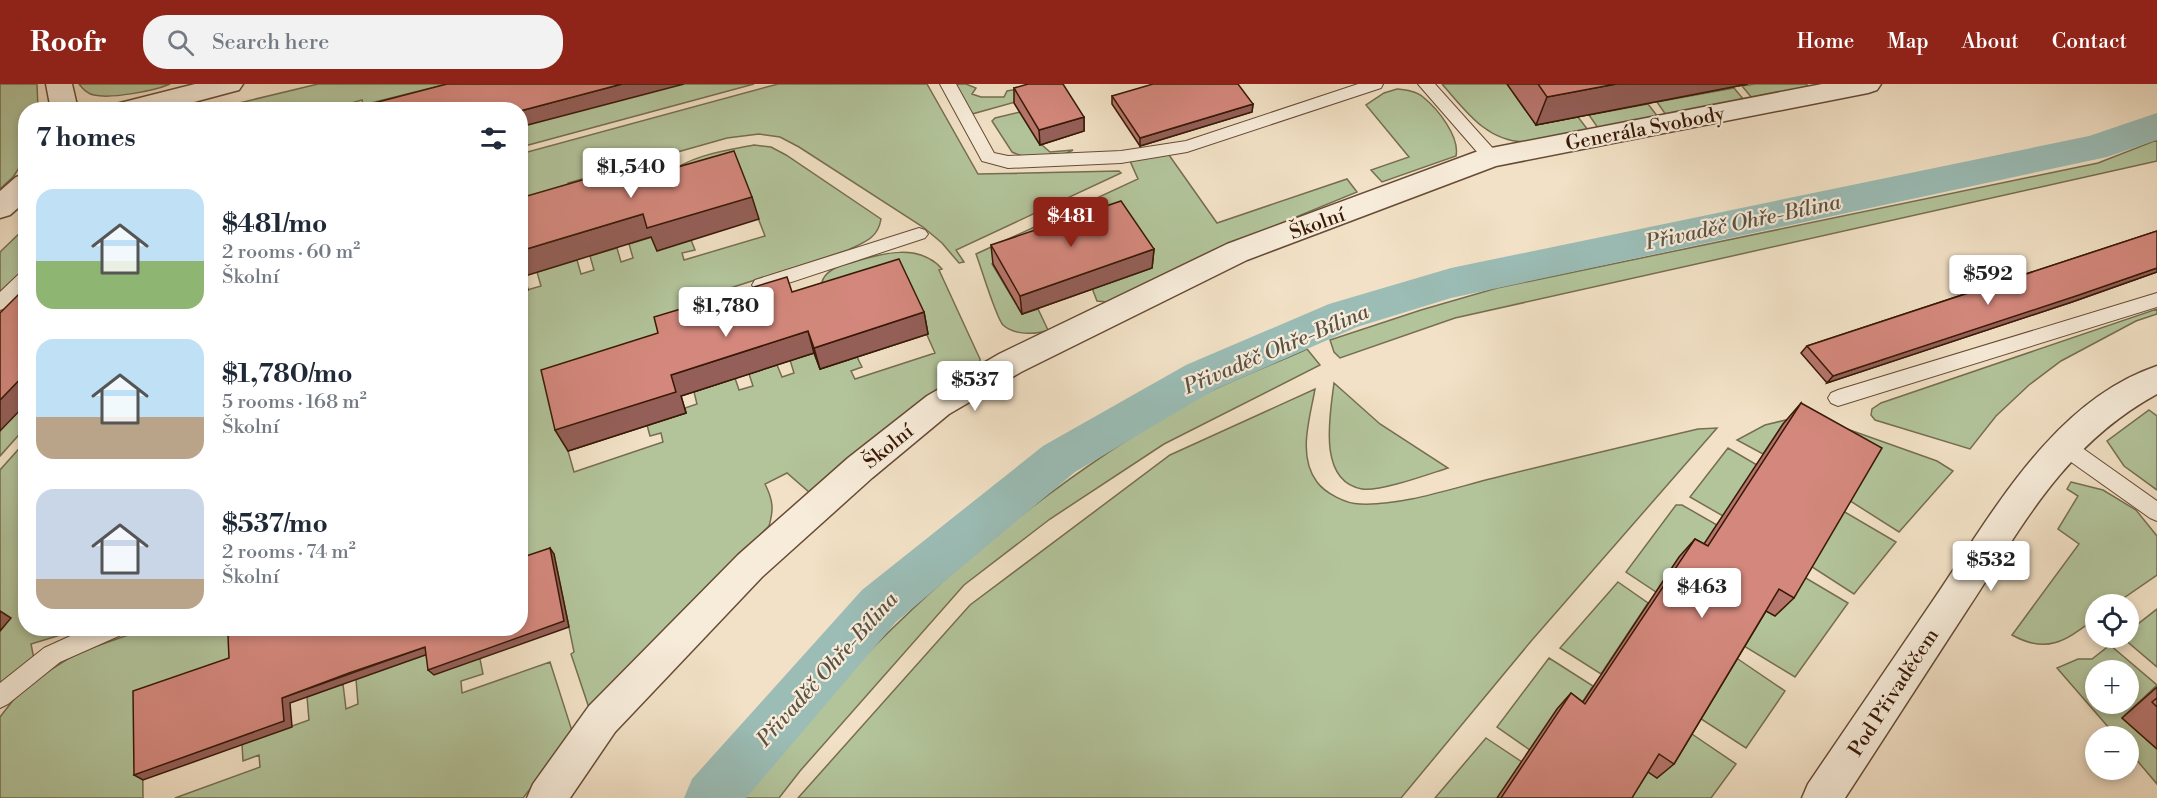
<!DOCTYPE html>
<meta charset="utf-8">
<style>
body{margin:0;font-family:"Libre Bodoni",serif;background:#f2f2f3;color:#1f2937;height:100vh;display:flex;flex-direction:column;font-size:22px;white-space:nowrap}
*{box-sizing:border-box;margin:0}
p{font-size:20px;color:#747a83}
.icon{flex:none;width:33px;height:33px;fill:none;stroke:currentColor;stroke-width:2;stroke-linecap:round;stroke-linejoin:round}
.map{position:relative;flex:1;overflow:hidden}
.side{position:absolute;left:18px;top:18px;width:510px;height:534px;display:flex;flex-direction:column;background:#fff;border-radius:24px;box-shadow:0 3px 9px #0003}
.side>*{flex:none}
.fabs{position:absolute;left:2085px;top:510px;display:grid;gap:12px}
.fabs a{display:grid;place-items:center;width:54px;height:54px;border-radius:50%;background:#fff;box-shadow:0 3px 9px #0003;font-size:30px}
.price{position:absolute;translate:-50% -51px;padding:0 14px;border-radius:6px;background:#fff;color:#222;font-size:20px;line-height:39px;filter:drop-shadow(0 2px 3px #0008)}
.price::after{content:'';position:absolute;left:50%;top:36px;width:18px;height:14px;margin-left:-9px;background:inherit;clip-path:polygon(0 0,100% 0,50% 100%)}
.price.current{background:#8f2418;color:#fff}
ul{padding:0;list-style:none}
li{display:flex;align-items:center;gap:18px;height:150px;padding:0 18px}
li span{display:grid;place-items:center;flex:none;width:168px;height:120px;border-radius:18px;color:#555}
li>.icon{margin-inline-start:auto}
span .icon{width:72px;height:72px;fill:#fffc;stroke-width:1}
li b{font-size:26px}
h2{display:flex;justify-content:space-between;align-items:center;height:72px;padding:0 18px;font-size:26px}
header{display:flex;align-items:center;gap:36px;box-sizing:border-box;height:84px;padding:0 30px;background:#8f2418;color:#fff}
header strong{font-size:28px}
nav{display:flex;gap:33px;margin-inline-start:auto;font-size:21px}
.search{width:420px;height:54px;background:#f2f2f3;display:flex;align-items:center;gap:15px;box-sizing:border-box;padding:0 21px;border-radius:24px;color:#747a83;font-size:22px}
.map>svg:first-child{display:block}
.green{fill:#b3c49b;stroke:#766e50;stroke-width:1.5;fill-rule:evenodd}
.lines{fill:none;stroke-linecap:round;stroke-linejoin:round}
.canal{fill:#9bbdb6;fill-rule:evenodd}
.lane-casing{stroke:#674b36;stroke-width:2}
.street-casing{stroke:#674b36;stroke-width:3}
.lane{fill:#f7ecda;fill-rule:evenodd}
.street{fill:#f7ecda;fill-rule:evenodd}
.wall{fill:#b6756c;stroke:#391906;stroke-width:1.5}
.shaded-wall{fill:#945f58;stroke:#391906;stroke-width:1.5}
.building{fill:#d4887d;stroke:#391906;stroke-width:1.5}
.labels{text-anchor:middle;stroke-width:4.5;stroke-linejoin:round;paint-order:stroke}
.street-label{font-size:20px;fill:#391906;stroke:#f7ecda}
.water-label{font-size:21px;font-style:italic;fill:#5b5244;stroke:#f7ecda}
</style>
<header>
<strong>Roofr</strong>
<div class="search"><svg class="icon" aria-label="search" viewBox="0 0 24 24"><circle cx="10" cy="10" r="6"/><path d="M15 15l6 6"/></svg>Search here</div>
<nav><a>Home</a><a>Map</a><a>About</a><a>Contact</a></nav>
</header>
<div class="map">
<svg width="2157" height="714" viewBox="0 0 2157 714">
<rect width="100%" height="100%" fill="#f2e1c6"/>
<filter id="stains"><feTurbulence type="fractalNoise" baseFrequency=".00333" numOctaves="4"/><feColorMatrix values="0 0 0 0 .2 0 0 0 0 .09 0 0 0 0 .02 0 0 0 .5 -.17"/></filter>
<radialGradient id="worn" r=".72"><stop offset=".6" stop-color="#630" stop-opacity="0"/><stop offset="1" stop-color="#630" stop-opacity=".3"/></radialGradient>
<path class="green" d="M0 0H37L38 25 26 26 25 75 13 93 0 105Z
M79 0H170C154 7 111 15 94 11 88 10 82 4 79 0Z
M318 0H447L363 21 362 16 344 21V25H214Z
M485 0H754L521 63 520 26H386Z
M778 0H927L978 90 1119 87 1121 89 956 166 964 178 959 179 942 159 923 143 799 63 780 53 759 50 727 54 568 99 572 110 521 140 520 70Z
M954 0H966L976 4 972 10 981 13H1004L1007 7 1046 0 1058 6 972 30Z
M1442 0H1507L1536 41 1578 33 1588 46C1571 49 1540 59 1524 58 1486 57 1465 26 1442 0Z
M1755 0H1806L1810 4 1752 14 1742 2Z
M1734 4 1744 16 1666 31 1657 18Z
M1397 5C1406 6 1416 7 1423 13 1438 25 1460 53 1456 72L1382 98 1371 86 1409 73 1366 21 1384 9Z
M1648 20 1658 33 1598 44 1589 31Z
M1020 28 1042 61 1050 68 1073 66C1059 75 1028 76 1012 68L992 37 995 34Z
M2157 56V77L1455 234 1340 274 1334 268 1330 256 1421 226 1497 204 2098 79Z
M754 61 771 63 786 71 881 135C878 154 865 158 848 166L721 207 725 219 568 367 574 388 663 358 661 349 650 352 647 341 686 329 685 324 697 320 694 308 735 294 739 306 753 302 749 290 777 281 782 293 794 289 790 276 814 269 820 285 857 273 862 283 851 287 855 295 935 269 903 197 819 215C820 208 820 198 825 192 832 183 843 181 854 178 882 169 920 159 942 185L939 186 980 275 979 282 809 408 787 389 765 400C773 416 774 425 769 442L671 541 591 630 571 570 574 568 554 470 521 482 520 208 541 202 537 188 577 176 581 190 594 186 590 172 617 164 621 178 633 174 629 160 652 153 657 166 691 156 695 166 682 169 684 176 765 152 741 90H668C691 71 724 67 754 61Z
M1169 71 1217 139 1347 95 1357 108 1245 154 1107 218 1097 217 1092 204 1120 136 992 180 1022 230 1038 225 1048 246C1035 251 1014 251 1003 241 996 234 981 183 976 170L1138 95 1130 77 1146 73Z
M25 144V185L0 210V168Z
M25 204V344L0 372V229Z
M2157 225V230L2136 237 2061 277 2029 301 1996 332 1970 365 1875 336 1871 331 1872 325 1881 319Z
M1307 265 1320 281 1164 360 1050 435 964 501 800 687 779 714H743C778 672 812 626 851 586 953 480 1067 387 1195 315 1230 296 1270 282 1307 265Z
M1334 299 1380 340 1448 384C1429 390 1380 408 1362 405 1317 397 1330 331 1334 299Z
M1315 305C1310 334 1297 372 1317 398 1325 409 1346 420 1360 420 1402 422 1453 404 1494 394 1562 377 1630 361 1698 345L1717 344 1532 556 1401 714H798L970 521 1170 371Z
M2149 326 2157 332V406L2124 382 2107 357Z
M1794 334 1819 335 1937 377 1953 387 1899 448 1844 413 1783 340 1763 370 1737 356 1765 341Z
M25 358 26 544 80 545 31 560 34 575 0 601V547L10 534 0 531V386Z
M1728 364 1757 381 1723 432 1690 413Z
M2071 398 2103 406 2136 426 2157 452V491L2115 520H2096L2095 535C2066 556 2048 571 2012 551L2079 460 2058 445 2078 412 2067 405Z
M1676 421H1682L1717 441 1691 481 1679 474 1656 508 1626 488Z
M1838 424 1896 458 1854 510 1806 479Z
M1799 490 1848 519 1795 593 1739 559 1761 523Z
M1618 498 1648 519 1601 590 1560 564Z
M2157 525V583L2123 554H2128L2129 547Z
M145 545H274L237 580 142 613 143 714H0V633L18 610 36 595 77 569Z
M2110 561 2157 601 2122 634 2157 665V700L2129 667 2128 652H2116L2057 584 2078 575H2092ZM2096 586H2128V620H2096Z
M431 569 480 575 483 590 461 597 462 609 550 578 573 650 523 714H175L260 683 259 671 243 677 242 660 309 636 307 613 343 600 346 625 358 620 356 595Z
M1732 571 1785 607 1746 664 1695 631Z
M1549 574 1593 602 1571 635 1530 666 1497 643Z
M1686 646 1736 680 1711 714H1624L1642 684 1657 694Z
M1486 654 1522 678 1498 714H1435Z"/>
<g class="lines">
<path class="canal" d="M2157 29V56L2107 73 1451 214 1357 243 1216 305 1075 388 896 538 746 714H684L692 695 862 506 1043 362 1186 281 1329 220 1451 184 2089 52Z"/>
<defs>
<path id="lane" d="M940 0H956L994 69 1008 72 1121 67 1186 57 1358 0H1383L1381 4 1187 68 1121 79 1008 84 982 77Z
M1418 0H1435L1497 69 1499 73 1497 77H1485Z
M919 144 925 146 928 150 925 154 761 208 755 206 752 201 755 196Z
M26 187V205L6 224 0 226V208L20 189Z
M2157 209V223L1838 322 1831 319 1828 314 1831 309 1838 306Z
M2064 354 2071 356 2157 417V437L2150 434 2057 368 2054 362 2057 356Z
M88 544H124L121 551 60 578 8 620 0 624V599L44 564Z"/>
<path id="street" d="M46 0H72L78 26H51Z
M195 0H243L239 6 164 26H113L116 20Z
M1822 0H1881L1877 6 1868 9 1496 82 1247 176 1021 288 949 330 872 394 762 493 615 648 570 714H527L533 700 589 622 738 471 848 374 927 312 999 270 1227 160 1481 66Z
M26 90V117L10 131 0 134V107L16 93Z
M2157 282V310C2064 361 2023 441 1967 526 1926 589 1886 651 1845 714H1802L1808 700C1850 638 1892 577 1934 515 1992 430 2053 317 2157 282Z"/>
</defs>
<use href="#lane" class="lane-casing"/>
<use href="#street" class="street-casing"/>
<use href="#lane" class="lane"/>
<use href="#street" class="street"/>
</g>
<path class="wall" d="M1507 0H1748L1536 41Z
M1014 4 1084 33V47L1040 61 1014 19Z
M1112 12 1253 20 1252 28 1140 62 1112 20Z
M2157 147V188L2072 218 1827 299 1801 269 1807 262Z
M991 161 1154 165 1152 184 1022 230 993 180Z
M792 208 924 228 928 250 820 285 814 269 681 312 686 329 568 367Z
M1801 319 1794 514 1775 532 1766 527 1674 680 1657 694 1648 688 1631 714H1497L1557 625 1571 609 1583 618 1679 473 1695 455 1704 460 1783 340Z
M2157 603V665L2122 634Z"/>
<path class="shaded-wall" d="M622 0H684L520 43V27Z
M1616 0H1748L1536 41 1547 13Z
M1253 20 1252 28 1140 62V54Z
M1084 33V47L1040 61 1039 46Z
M752 113 759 135 657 167 651 153 525 192 528 206 520 208V167L643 130Z
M1154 165 1152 184 1022 230 1020 212Z
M2157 184V188L2072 218 1827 299 1833 292Z
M924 228 928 250 820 285 814 264Z
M808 247 814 269 681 312 686 329 568 367 555 346 671 291Z
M26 289V320L0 347V316Z
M550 464 554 470 569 543 434 591 428 586Z
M0 527 11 534 0 547Z
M425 563 431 569 290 619 292 643 143 696 134 691 282 614Z"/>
<path class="building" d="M447 0H622L520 27V26H347Z
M1028 0H1063L1084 33 1039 46 1014 4Z
M1153 0H1238L1253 20 1140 54 1112 12Z
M1538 0H1616L1547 13Z
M734 67 752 113 647 144 643 130 520 167V114L627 83 632 96Z
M1121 117 1154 165 1020 212 991 161Z
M2157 147V184L2079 211 1833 292 1807 262Z
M899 175 924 228 814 264 808 247 671 291 676 308 555 346 541 286 658 249 654 233 787 193 792 208Z
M26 203V289L0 316V229Z
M1801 319 1882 364 1794 514 1779 505 1674 680 1659 670 1632 714H1501L1571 609 1585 620 1695 455 1708 462Z
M550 464 564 537 428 586 425 563 349 589 282 614 284 637 134 691 133 607 229 574 228 552 250 544H520V474Z
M2157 614V623L2152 618Z"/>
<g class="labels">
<g class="street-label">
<text transform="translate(1645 44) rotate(-11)" y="7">Generála Svobody</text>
<text transform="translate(1317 139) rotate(-20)" y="7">Školní</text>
<text transform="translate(888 362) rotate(-39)" y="7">Školní</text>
<text transform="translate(1893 608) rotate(-57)" y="7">Pod Přivaděčem</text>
</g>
<g class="water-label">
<text transform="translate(1743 138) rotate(-12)" y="7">Přivaděč Ohře-Bílina</text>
<text transform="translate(1276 265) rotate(-23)" y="7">Přivaděč Ohře-Bílina</text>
<text transform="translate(827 585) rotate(-48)" y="7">Přivaděč Ohře-Bílina</text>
</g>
</g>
<rect width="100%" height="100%" filter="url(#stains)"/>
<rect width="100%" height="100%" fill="url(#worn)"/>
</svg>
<div class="fabs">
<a><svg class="icon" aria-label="locate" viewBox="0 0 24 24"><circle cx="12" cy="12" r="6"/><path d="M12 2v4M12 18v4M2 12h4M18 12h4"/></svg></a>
<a>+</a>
<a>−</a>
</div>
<b class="price" style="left:631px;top:115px">$1,540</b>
<b class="price current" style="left:1071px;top:164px">$481</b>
<b class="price" style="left:1988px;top:222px">$592</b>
<b class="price" style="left:726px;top:254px">$1,780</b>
<b class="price" style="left:975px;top:328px">$537</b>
<b class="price" style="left:1991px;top:508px">$532</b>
<b class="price" style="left:1702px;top:535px">$463</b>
<section class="side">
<h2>7 homes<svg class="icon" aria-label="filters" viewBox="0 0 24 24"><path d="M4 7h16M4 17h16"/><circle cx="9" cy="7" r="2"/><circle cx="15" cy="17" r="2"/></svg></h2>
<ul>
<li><span style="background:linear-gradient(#bfe0f5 60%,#8fb573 0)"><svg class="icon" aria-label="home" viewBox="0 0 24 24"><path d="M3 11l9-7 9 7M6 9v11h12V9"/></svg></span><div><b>$481/mo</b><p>2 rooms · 60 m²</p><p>Školní</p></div></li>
<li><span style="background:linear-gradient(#bfe0f5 65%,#b9a48a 0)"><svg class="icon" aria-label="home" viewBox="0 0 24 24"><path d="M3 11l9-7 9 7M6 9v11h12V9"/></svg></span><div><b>$1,780/mo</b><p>5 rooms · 168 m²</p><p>Školní</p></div></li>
<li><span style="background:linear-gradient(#c9d6e8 75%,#b9a48a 0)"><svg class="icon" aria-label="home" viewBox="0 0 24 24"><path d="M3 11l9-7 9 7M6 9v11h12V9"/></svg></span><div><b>$537/mo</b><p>2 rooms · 74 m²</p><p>Školní</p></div></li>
</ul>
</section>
</div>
